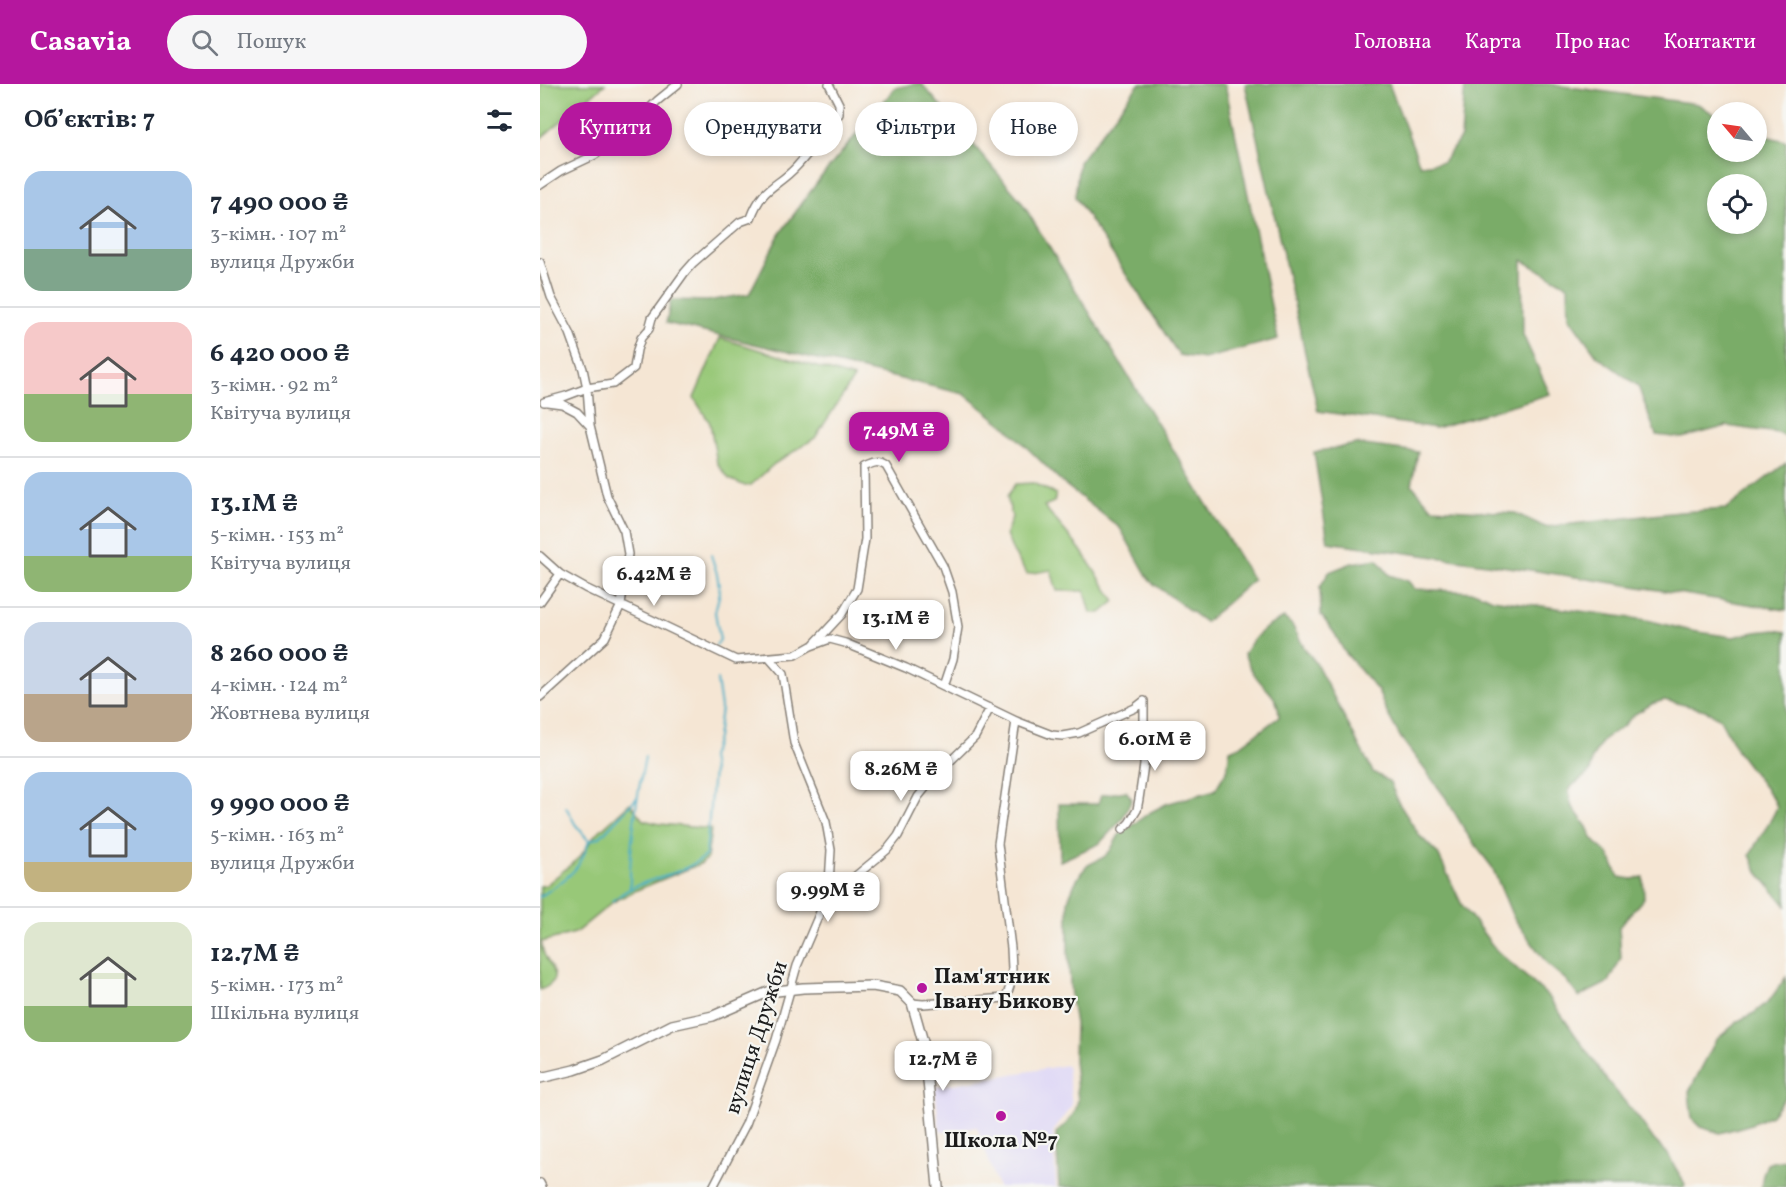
<!DOCTYPE html>
<html lang="uk">
<meta charset="utf-8">
<style>
body{margin:0;font-family:Vollkorn,serif;background:#f6f6f7;color:#1f2937;height:100vh;display:flex;flex-direction:column;font-size:22px;white-space:nowrap}
*{box-sizing:border-box;margin:0}
p{font-size:20px;color:#747a83}
.icon{flex:none;width:33px;height:33px;fill:none;stroke:currentColor;stroke-width:2;stroke-linecap:round;stroke-linejoin:round}
.map{position:relative;flex:1;overflow:hidden}
.panel{display:flex;flex-direction:column;background:#fff;width:540px}
.panel>*{flex:none}
.hud{position:absolute;left:18px;top:18px;width:570px;height:54px;display:flex;gap:12px}
.needle{width:39px;rotate:299deg}
.buttons{position:absolute;left:1167px;top:18px;display:grid;gap:12px}
.buttons a{display:grid;place-items:center;width:60px;height:60px;border-radius:50%;background:#fff;box-shadow:0 3px 9px #0003;font-size:30px}
.price{position:absolute;translate:-50% -51px;padding:0 14px;border-radius:12px;background:#fff;color:#222;font-size:20px;line-height:39px;filter:drop-shadow(0 2px 3px #0008)}
.price::after{content:'';position:absolute;left:50%;top:36px;width:18px;height:14px;margin-left:-9px;background:inherit;clip-path:polygon(0 0,100% 0,50% 100%)}
.price.active{background:#b5179e;color:#fff}
ul{padding:0;list-style:none}
li{display:flex;align-items:center;gap:18px;height:150px;padding:0 24px}
li+li{border-top:2px solid #e0e1e3}
li span{display:grid;place-items:center;flex:none;width:168px;height:120px;border-radius:18px;color:#555}
li>.icon{margin-inline-start:auto}
span .icon{width:72px;height:72px;fill:#fffc;stroke-width:1}
li b{font-size:26px}
h2{display:flex;justify-content:space-between;align-items:center;height:72px;padding:0 24px;font-size:26px}
.tag{padding:0 21px;border-radius:27px;background:#fff;box-shadow:0 3px 9px #0003;font-size:21px;line-height:54px}
.tag.active{background:#b5179e;color:#fff}
header{display:flex;align-items:center;gap:36px;box-sizing:border-box;height:84px;padding:0 30px;background:#b5179e;color:#fff}
header strong{font-size:28px}
nav{display:flex;gap:33px;margin-inline-start:auto;font-size:21px}
.search{width:420px;height:54px;background:#f6f6f7;display:flex;align-items:center;gap:15px;box-sizing:border-box;padding:0 21px;border-radius:33px;color:#747a83;font-size:22px}
main{display:flex;flex:1;min-height:0}
.map>svg:first-child{display:block}
.built{fill:#ddd5f6}
.green{fill:#98c878;stroke:#5a724a;stroke-width:1.5}
.forest{fill:#7aac68;stroke:#4b6442;stroke-width:1.5;fill-rule:evenodd}
.lines{fill:none;stroke-linecap:round;stroke-linejoin:round}
.stream{stroke:#49afc8;stroke-width:2}
.minor-casing{stroke:#888178;stroke-width:10}
.tertiary-casing{stroke:#888178;stroke-width:12}
.minor{stroke:#fff;stroke-width:7}
.tertiary{stroke:#fff;stroke-width:9}
.poi-dot{fill:#b5179e;stroke:#f6f6f2;stroke-width:2}
.labels{text-anchor:middle;stroke-width:4.5;stroke-linejoin:round;paint-order:stroke}
.poi-label{font-size:22px;font-weight:bold;fill:#1c1c1c;stroke:#f6f6f2;text-anchor:start}
.street-label{font-size:22px;fill:#1c1c1c;stroke:#f6f6f2}
</style>
<header>
<strong>Casavia</strong>
<div class="search"><svg class="icon" aria-label="search" viewBox="0 0 24 24"><circle cx="10" cy="10" r="6"/><path d="M15 15l6 6"/></svg>Пошук</div>
<nav><a>Головна</a><a>Карта</a><a>Про нас</a><a>Контакти</a></nav>
</header>
<main>
<section class="panel">
<h2>Об’єктів: 7<svg class="icon" aria-label="filters" viewBox="0 0 24 24"><path d="M4 7h16M4 17h16"/><circle cx="9" cy="7" r="2"/><circle cx="15" cy="17" r="2"/></svg></h2>
<ul>
<li><span style="background:linear-gradient(#a9c7e8 65%,#7fa58c 0)"><svg class="icon" aria-label="home" viewBox="0 0 24 24"><path d="M3 11l9-7 9 7M6 9v11h12V9"/></svg></span><div><b>7 490 000 ₴</b><p>3-кімн. · 107 m²</p><p>вулиця Дружби</p></div></li>
<li><span style="background:linear-gradient(#f6c9c9 60%,#8fb573 0)"><svg class="icon" aria-label="home" viewBox="0 0 24 24"><path d="M3 11l9-7 9 7M6 9v11h12V9"/></svg></span><div><b>6 420 000 ₴</b><p>3-кімн. · 92 m²</p><p>Квітуча вулиця</p></div></li>
<li><span style="background:linear-gradient(#a9c7e8 70%,#8fb573 0)"><svg class="icon" aria-label="home" viewBox="0 0 24 24"><path d="M3 11l9-7 9 7M6 9v11h12V9"/></svg></span><div><b>13.1M ₴</b><p>5-кімн. · 153 m²</p><p>Квітуча вулиця</p></div></li>
<li><span style="background:linear-gradient(#c9d6e8 60%,#b9a48a 0)"><svg class="icon" aria-label="home" viewBox="0 0 24 24"><path d="M3 11l9-7 9 7M6 9v11h12V9"/></svg></span><div><b>8 260 000 ₴</b><p>4-кімн. · 124 m²</p><p>Жовтнева вулиця</p></div></li>
<li><span style="background:linear-gradient(#a9c7e8 75%,#c2b280 0)"><svg class="icon" aria-label="home" viewBox="0 0 24 24"><path d="M3 11l9-7 9 7M6 9v11h12V9"/></svg></span><div><b>9 990 000 ₴</b><p>5-кімн. · 163 m²</p><p>вулиця Дружби</p></div></li>
<li><span style="background:linear-gradient(#dfe7d0 70%,#8fb573 0)"><svg class="icon" aria-label="home" viewBox="0 0 24 24"><path d="M3 11l9-7 9 7M6 9v11h12V9"/></svg></span><div><b>12.7M ₴</b><p>5-кімн. · 173 m²</p><p>Шкільна вулиця</p></div></li>
</ul>
</section>
<div class="map">
<svg width="1246" height="1103" viewBox="0 0 1246 1103">
<rect width="100%" height="100%" fill="#f6f6f2"/>
<filter id="ink" filterUnits="userSpaceOnUse"><feTurbulence type="fractalNoise" baseFrequency=".0167" numOctaves="2"/><feDisplacementMap in="SourceGraphic" scale="12" xChannelSelector="R" yChannelSelector="G"/><feConvolveMatrix kernelMatrix="1 2 1 2 8 2 1 2 1" color-interpolation-filters="sRGB"/></filter>
<filter id="wash" filterUnits="userSpaceOnUse"><feTurbulence type="fractalNoise" baseFrequency=".008" numOctaves="4" result="noise"/><feDisplacementMap in="SourceGraphic" scale="24" xChannelSelector="R" yChannelSelector="G"/><feGaussianBlur stdDeviation="1.35" result="paint"/><feColorMatrix in="noise" values="0 0 0 0 0 0 0 0 0 0 0 0 0 0 0 0 0 1.4 0 .05"/><feComposite in="paint" operator="in"/></filter>
<g filter="url(#wash)">
<rect width="100%" height="100%" fill="#f5e6d4"/>
<path class="built" d="M527 981 532 1021 513 1048 516 1103H458L437 1043 400 1048 395 1003Z"/>
<path class="green" d="M0 0H65L0 55Z
M180 254 314 294 275 354 234 380 211 401 205 402 189 395 177 379 170 339 154 314Z
M493 399 516 410 514 418 504 422 540 465 575 517 561 529H551L545 507H517L511 486 487 490 473 468 466 450 472 433 467 413 475 400Z
M90 719 103 736 120 740 171 745 167 774 162 779 92 808 73 818 35 849 1 858C2 862 3 868 5 872 13 888 23 897 0 906V802L6 801 40 773 54 752Z"/>
<path class="forest" d="M374 0H382L481 117 713 496 665 538 610 497 580 444 523 399 467 344 424 310 126 239 131 216 167 217 209 210 239 151 281 93 355 4Z
M599 0H685L738 255 664 275 639 271 535 113 539 78Z
M705 0H849L880 81 903 78 921 53 925 0H1007L1158 20 1177 32 1178 68H1216L1217 50 1246 57V353L1238 349 1187 342 1142 354 1116 351 1098 302 1057 272 1029 233 1028 202 982 176 983 251 1010 310 896 344 778 327ZM1178 100H1216V140H1178Z
M816 360 878 368 872 401 892 424 975 429 1005 443 1140 428 1186 425 1246 379V526L997 487 788 458 774 368Z
M837 475 849 491 868 497 875 505 936 508 953 515 966 517 1107 536 1152 547 1193 553 1215 548 1236 546 1246 548V822L1217 787 1210 771C1218 754 1230 741 1237 723L1234 716 1197 667 1180 635 1165 626 1124 616 1112 620 1095 630 1083 642 1064 655 1052 674 1050 688 1032 702 1029 707 1031 721 1047 743 1052 754 1059 762 1069 771 1079 793 1092 795 1103 793 1104 814 1079 843 1081 874 1069 898 1039 913 1026 896 1008 881 973 833 952 783 929 753 906 714 861 654 847 629 838 607 804 567 795 550 781 531 780 503 789 488 812 479Z
M744 534 752 541 765 565 776 579 833 688 850 698 858 718 879 751 898 770 922 821 956 866 1009 913 1066 995 1100 1036 1114 1056 1127 1069 1145 1100 1144 1103H519L516 1049 526 1040 535 1028 538 1016 534 977 535 940 531 915 528 867V816L535 799 541 789 548 781 564 773 570 767 579 751 609 729 626 720 675 706 687 686 690 666 700 662 739 633C739 609 723 606 713 588 709 583 707 576 704 570 715 551 724 543 744 534Z
M586 707 592 715 582 735 559 760 520 777 519 720H558L561 711Z
M1246 893V1012L1231 1031 1212 1040 1180 1049 1160 1043 1152 1035 1149 1008 1176 956 1200 936 1214 929 1229 917Z
M1246 1076V1103H1221L1223 1090 1227 1080 1232 1078Z"/>
<g class="lines">
<path class="stream" d="M171 471 177 490 180 508 175 528 180 556 176 561
M49 757 60 753 97 714
M90 805C89 761 96 717 105 673
M0 813C26 794 39 790 49 757L35 740 26 723
M72 817C78 813 85 807 92 804 117 792 144 790 166 771L173 687 171 673 177 654 181 624 177 596"/>
</g>
</g>
<g filter="url(#ink)">
<g class="lines">
<defs>
<path id="minor" d="M0 101 21 87 55 71 88 46 117 17 138 0
M0 178 11 213 30 249 43 285 47 304 50 342
M4 318 26 312 47 304 73 300 94 284 97 266 101 254 109 245 112 234 145 188 153 179 200 138 211 134C223 101 237 104 257 82 272 66 285 47 299 30V20L289 0
M0 472 20 490 45 504 196 576 255 571 271 562 290 555 305 559 366 584 476 637 512 651 522 652 539 649 595 624 604 617
M0 518 20 490
M274 560 302 530 317 505 325 455 324 383C333 379 337 376 346 382L403 482 412 508 418 543 413 575 404 602
M0 613 65 554 81 521 88 470 84 447 67 412 50 342 37 328 22 320 7 318
M583 745 589 739 597 726 599 715 604 681V617
M284 818 347 766 358 752 378 713 395 692 435 653 450 624
M372 919 383 920 466 914 470 902 472 885 471 864 458 760 476 637
M0 1099 2 1103
M173 1103 206 1040 236 956 257 882 284 819 289 799 291 766 286 738 254 659 243 590 229 574"/>
<path id="tertiary" d="M0 994 34 986 63 976 132 941 173 932 228 908 263 904 333 902 360 907 372 919 385 965 398 1103"/>
</defs>
<use href="#minor" class="minor-casing"/>
<use href="#tertiary" class="tertiary-casing"/>
<use href="#minor" class="minor"/>
<use href="#tertiary" class="tertiary"/>
</g>
</g>
<g class="poi-dot">
<circle cx="382" cy="904" r="6"/>
<circle cx="461" cy="1032" r="6"/>
</g>
<g class="labels">
<g class="poi-label">
<text x="394" y="899">Пам'ятник<tspan x="394" dy="25">Івану Бикову</tspan></text>
<text x="461" y="1063" text-anchor="middle">Школа №7</text>
</g>
<g class="street-label">
<text transform="translate(215 953) rotate(-72)" y="8">вулиця Дружби</text>
</g>
</g>
</svg>
<div class="buttons">
<a><svg class="needle" viewBox="-14 -14 28 28"><path d="M0-13l5 13h-10z" fill="#e53935"/><path d="M0 13l5-13h-10z" fill="#747a83"/></svg></a>
<a><svg class="icon" aria-label="locate" viewBox="0 0 24 24"><circle cx="12" cy="12" r="6"/><path d="M12 2v4M12 18v4M2 12h4M18 12h4"/></svg></a>
</div>
<b class="price active" style="left:359px;top:379px">7.49M ₴</b>
<b class="price" style="left:114px;top:523px">6.42M ₴</b>
<b class="price" style="left:356px;top:567px">13.1M ₴</b>
<b class="price" style="left:615px;top:688px">6.01M ₴</b>
<b class="price" style="left:361px;top:718px">8.26M ₴</b>
<b class="price" style="left:288px;top:839px">9.99M ₴</b>
<b class="price" style="left:403px;top:1008px">12.7M ₴</b>
<div class="hud">
<a class="tag active">Купити</a>
<a class="tag">Орендувати</a>
<a class="tag">Фільтри</a>
<a class="tag">Нове</a>
</div>
</div>
</main>
